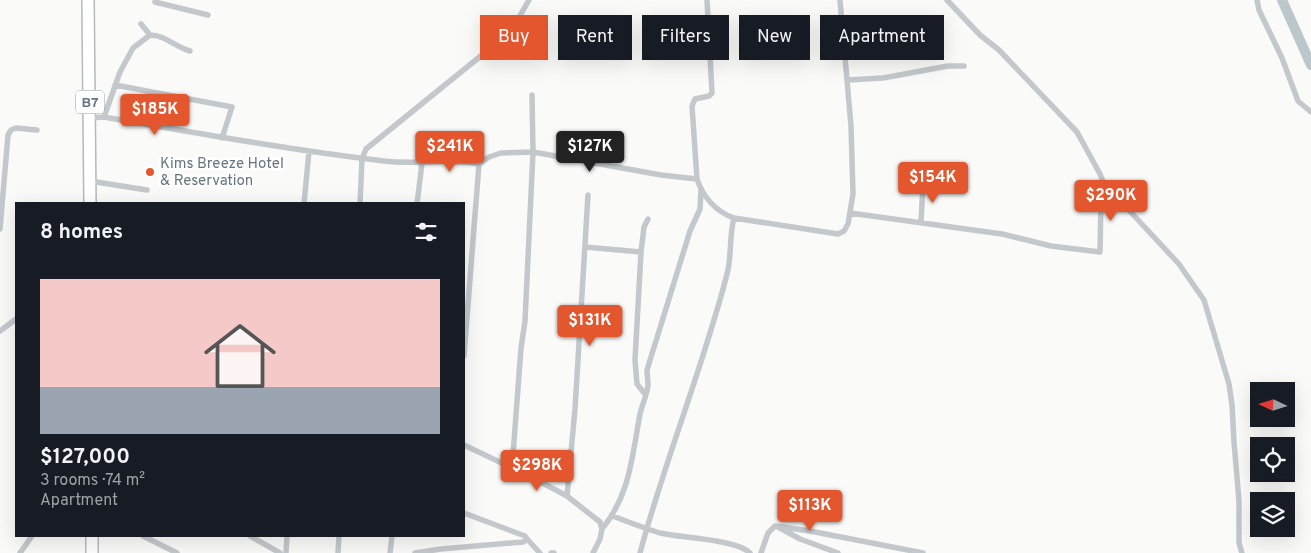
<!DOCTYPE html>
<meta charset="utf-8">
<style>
body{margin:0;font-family:Overpass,sans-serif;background:#20242c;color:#f1f3f6;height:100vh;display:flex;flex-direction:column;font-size:19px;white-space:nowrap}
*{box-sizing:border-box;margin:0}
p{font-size:16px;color:#9ea1a6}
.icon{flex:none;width:28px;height:28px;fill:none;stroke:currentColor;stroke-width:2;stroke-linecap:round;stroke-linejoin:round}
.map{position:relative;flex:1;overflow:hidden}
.panel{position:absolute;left:15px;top:202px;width:450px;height:335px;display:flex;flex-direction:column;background:#171b24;border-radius:0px;box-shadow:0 5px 20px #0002}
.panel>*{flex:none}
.hud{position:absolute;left:480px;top:15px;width:475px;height:45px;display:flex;gap:10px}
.needle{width:32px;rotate:274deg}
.fabs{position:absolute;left:1250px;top:382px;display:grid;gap:10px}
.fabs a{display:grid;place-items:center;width:45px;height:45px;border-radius:0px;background:#171b24;box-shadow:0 5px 20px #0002;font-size:25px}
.price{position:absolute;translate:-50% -42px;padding:0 11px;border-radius:5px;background:#e4572e;color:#fff;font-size:16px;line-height:32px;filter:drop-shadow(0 1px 2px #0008)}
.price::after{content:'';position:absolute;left:50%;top:30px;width:15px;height:11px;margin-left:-8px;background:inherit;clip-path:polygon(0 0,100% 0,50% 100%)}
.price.active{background:#222;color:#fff}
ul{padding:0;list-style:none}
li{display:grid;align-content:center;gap:10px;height:265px;padding:0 25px}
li+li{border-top:1px solid #363941}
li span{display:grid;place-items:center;height:155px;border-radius:0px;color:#555}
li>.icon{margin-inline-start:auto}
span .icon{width:90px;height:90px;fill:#fffc;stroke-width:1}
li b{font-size:21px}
h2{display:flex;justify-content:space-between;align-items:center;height:60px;padding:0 25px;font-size:21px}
.tag{padding:0 18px;border-radius:0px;background:#171b24;box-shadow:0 5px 20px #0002;font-size:18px;line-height:45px}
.tag.active{background:#e4572e;color:#fff}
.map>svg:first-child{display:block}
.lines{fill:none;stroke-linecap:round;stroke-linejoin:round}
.river{stroke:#bbc7cb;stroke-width:10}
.highway-casing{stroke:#b4b9bd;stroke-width:14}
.street{stroke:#c3c8cc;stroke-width:5.5}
.highway{stroke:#fff;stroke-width:11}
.poi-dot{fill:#e4572e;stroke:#fff;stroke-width:2}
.labels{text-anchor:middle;stroke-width:5;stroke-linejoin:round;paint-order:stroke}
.shield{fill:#fff;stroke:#939fa8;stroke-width:1}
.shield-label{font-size:14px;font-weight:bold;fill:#657683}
.poi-label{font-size:15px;fill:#657683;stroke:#fff;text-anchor:start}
</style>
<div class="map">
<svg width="1311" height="553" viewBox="0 0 1311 553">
<rect width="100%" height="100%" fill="#fafaf8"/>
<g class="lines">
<path class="river" d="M1282 0 1311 65"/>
<defs>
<path id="highway" d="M88 0 90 204
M92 553V536"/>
</defs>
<use href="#highway" class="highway-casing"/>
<path class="street" d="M707 0 712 93 709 96 695 99 692 106 697 179C703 197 716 212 734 218L838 234 844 231 848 224 853 194 851 126 840 0
M947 0 980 35 999 50 1077 132 1100 174 1106 189 1126 207 1179 264 1204 300 1229 384 1232 405 1234 442 1239 501V543L1242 553
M1257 0 1259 10 1282 58 1298 101 1311 112
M155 2 208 15
M141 24 150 35C165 35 175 47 190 51
M848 80 883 78 948 66H964
M115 85 232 107 222 138
M104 117 120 72 133 48 150 35
M90 118 104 117C197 133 290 150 384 161 415 165 448 158 479 164L489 157 501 153 533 152 661 175 697 179
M90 181 147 190
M304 204 309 151
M360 204 362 159 366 149 493 46 517 21 529 0
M417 204 422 163
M850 213 1002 234 1051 246 1100 252 1101 200 1106 189
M921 222 923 185
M0 229 8 135 11 130 16 128 37 130
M585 247 641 252
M0 331 16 319
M464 356 479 164
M645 394 637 384 635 360 641 252 644 227 648 219
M464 445 535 479 567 496 600 522 602 529 600 539 593 553
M512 468 521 348 525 321 533 152 532 95
M567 496 575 409 588 195
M613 516C628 522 644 528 660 533 681 538 736 539 750 553
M778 527 800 539 838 553
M602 529C630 495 632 457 640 414 642 405 647 395 648 385 648 380 647 374 647 370L690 231 700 209 701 190
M143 536 177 553
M250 536 280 553
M527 539 540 553
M20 553 32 536
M286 553 287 536
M338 553 339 536
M390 553 392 536
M415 553 441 549 523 542 527 539 525 536 464 513
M551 553H554
M640 553C665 459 703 368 727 274 732 256 729 236 734 218
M761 553 768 533 775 526 810 531 923 553"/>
<use href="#highway" class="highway"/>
</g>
<circle class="poi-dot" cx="150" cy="172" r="5"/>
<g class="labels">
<rect class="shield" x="76" y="90.5" width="28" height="23" rx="4"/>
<g class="shield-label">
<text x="90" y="107">B7</text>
</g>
<g class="poi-label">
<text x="160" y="168">Kims Breeze Hotel<tspan x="160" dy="17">&amp; Reservation</tspan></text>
</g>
</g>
</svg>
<div class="fabs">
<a><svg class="needle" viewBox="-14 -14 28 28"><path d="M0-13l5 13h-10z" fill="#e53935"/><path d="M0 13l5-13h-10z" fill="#9ea1a6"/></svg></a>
<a><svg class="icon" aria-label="locate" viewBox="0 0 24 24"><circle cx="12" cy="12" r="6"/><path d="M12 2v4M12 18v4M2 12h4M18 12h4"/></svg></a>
<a><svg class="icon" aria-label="layers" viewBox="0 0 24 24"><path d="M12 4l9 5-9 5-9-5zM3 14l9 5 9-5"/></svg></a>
</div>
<b class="price" style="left:155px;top:136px">$185K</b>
<b class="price" style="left:450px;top:173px">$241K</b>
<b class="price active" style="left:590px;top:173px">$127K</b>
<b class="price" style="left:933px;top:204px">$154K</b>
<b class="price" style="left:1111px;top:222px">$290K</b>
<b class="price" style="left:590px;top:347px">$131K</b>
<b class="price" style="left:537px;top:492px">$298K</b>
<b class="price" style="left:810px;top:532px">$113K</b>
<div class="hud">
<a class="tag active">Buy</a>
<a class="tag">Rent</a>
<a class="tag">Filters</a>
<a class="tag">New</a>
<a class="tag">Apartment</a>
</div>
<section class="panel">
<h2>8 homes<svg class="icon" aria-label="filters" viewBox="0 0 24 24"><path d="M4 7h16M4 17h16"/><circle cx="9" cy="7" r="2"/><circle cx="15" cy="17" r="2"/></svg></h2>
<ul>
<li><span style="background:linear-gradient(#f6c9c9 70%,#9aa5b1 0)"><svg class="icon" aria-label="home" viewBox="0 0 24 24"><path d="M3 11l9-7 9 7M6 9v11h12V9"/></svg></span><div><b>$127,000</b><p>3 rooms · 74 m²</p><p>Apartment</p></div></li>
</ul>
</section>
</div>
